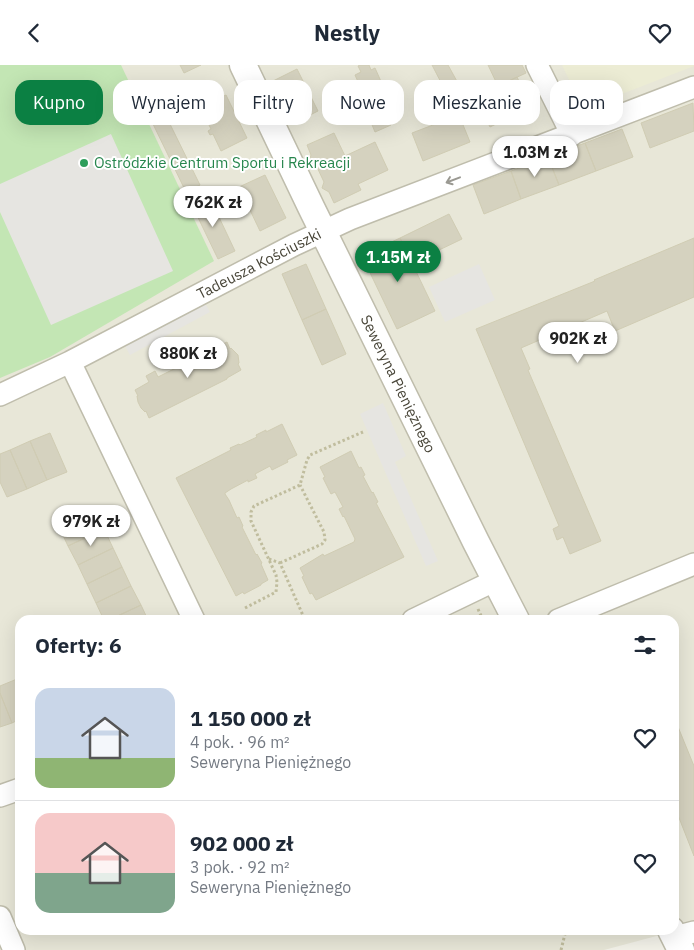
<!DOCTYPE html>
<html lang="pl">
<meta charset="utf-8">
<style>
body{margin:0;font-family:"IBM Plex Sans",sans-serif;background:#f2f2f3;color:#1f2937;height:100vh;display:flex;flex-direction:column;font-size:19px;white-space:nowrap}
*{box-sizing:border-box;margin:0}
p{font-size:16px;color:#747a83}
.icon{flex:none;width:28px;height:28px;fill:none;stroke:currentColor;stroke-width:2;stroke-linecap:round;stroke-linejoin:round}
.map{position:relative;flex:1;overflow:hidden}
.sheet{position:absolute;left:15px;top:550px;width:664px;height:320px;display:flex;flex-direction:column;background:#fff;border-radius:15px;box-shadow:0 5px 20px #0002}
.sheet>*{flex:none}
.guide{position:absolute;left:15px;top:15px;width:665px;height:45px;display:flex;gap:10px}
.price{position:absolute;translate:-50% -42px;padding:0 11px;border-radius:18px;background:#fff;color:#222;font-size:16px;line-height:32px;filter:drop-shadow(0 1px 2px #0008)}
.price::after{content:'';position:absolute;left:50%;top:30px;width:15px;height:11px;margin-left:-8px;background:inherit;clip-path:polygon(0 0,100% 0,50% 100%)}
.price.current{background:#0b8043;color:#fff}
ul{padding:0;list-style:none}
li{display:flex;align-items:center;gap:15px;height:125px;padding:0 20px}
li+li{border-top:1px solid #e0e1e3}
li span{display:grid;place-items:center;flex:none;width:140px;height:100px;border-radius:15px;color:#555}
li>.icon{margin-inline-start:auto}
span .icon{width:60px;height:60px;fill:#fffc;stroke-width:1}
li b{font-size:21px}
h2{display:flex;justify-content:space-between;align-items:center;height:60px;padding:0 20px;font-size:21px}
.pill{padding:0 18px;border-radius:15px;background:#fff;box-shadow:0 5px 20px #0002;font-size:18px;line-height:45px}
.pill.current{background:#0b8043;color:#fff}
header{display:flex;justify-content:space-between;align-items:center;height:65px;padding:0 20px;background:#fff;font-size:22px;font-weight:800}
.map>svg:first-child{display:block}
.residential{fill:#e8e7d8;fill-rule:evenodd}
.education{fill:#ececd4}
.green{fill:#c3e6b4}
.parking{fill:#e6e5e1}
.building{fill:#d5d2bf;stroke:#d0ccb3}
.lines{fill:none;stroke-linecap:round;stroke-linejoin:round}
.minor-casing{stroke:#bfbdac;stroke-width:24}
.tertiary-casing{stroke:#bfbdac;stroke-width:29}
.path{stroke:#c0bd9e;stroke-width:3;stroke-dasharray:2.5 2.5;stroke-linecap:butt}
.minor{stroke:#fff;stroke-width:21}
.tertiary{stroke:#fff;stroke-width:26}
.oneway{stroke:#9a9992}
.leisure-dot{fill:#2e9e5b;stroke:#fff;stroke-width:2}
.labels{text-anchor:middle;stroke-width:4;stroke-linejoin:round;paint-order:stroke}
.leisure-label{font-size:15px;fill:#27864d;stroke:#fff;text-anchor:start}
.street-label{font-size:15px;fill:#484538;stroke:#fff}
</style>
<header><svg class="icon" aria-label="back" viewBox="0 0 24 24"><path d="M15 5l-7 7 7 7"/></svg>Nestly<svg class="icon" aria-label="heart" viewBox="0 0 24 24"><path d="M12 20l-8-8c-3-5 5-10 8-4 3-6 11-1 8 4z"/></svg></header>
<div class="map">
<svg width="694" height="885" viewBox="0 0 694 885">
<rect width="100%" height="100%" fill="#f4f3ea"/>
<path class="residential" d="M0 0H694V861L604 885H0ZM20 555H674V865H20Z"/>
<path class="education" d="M562 0H694V1L583 44Z"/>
<path class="green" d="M0 0H121L214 196 50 292 0 313Z"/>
<path class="parking" d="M111 69 173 206 51 260 0 147V119Z
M479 199 495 235 445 257 429 222Z
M205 238 210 247 130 290 125 281Z
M383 338 406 391 395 397 438 496 426 501 360 349Z"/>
<path class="building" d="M180 0H201L184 8Z
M360 0H369L371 5 375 3 387 30 368 39 355 10 361 7 358 1Z
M432 0H448L459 20 446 27Z
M488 0H522L526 8 498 21Z
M297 4 318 46 292 59 278 34H279L271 17Z
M517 12 531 42 490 62 475 32Z
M226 30 247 73 221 86 213 69 210 70 208 66 211 64 200 42Z
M693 38 694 66 650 83 641 58Z
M383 43 391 60 375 67 368 50Z
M459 50 470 77 423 96 412 68Z
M167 53 200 120 186 127 153 59Z
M622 64 633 92 596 106 585 78Z
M334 68 345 91 375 77 388 105 358 119 361 125 334 138 329 127 322 123 324 117 316 100 309 97 311 90 307 80Z
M585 78 596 106 559 120 548 92Z
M548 92 559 120 521 134 511 106Z
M511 106 521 134 484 149 473 120Z
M265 110 286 153 260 166 239 122Z
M209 131 235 186 218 194 192 140Z
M449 149 462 174 412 198 400 173Z
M400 173 435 246 397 264 362 191Z
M694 173V232L615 266 607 246 521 283 530 304 528 305 601 476 570 489 563 472 557 475 553 464 559 461 476 264 595 216 594 215Z
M306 199 326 244 302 255 282 209Z
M326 244 346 289 322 300 302 255Z
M227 277 230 284 231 283 238 290 239 298 238 299 241 305 227 313V314L149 353 146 346 145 347 141 343 138 337 137 331H138L135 325 149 317 146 311 155 306 158 312 176 303 173 297 182 292 185 298 203 289 200 283 209 278 213 284Z
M282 359 297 390 287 395 288 397 272 405 270 401 255 409 257 413 248 417V415L231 424 225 428V429L229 435 237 453 239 452 243 461 242 462 256 490 257 489 262 498 261 499 268 515 261 519V520L244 529 243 527 236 531 176 413 231 385 230 383 239 379 240 380 257 372 256 370 266 365V367Z
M50 368 67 407 47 415 30 376Z
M30 376 47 415 27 424 10 385Z
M10 385 27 424 7 432 0 417V389Z
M351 386 359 403 361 402 365 410 363 411 372 428 373 427 378 437 376 438 404 492 316 535 312 528 310 529 302 512 304 511 300 503 323 489 324 491 354 477 355 474 344 451 343 452 339 444 343 442 335 427 331 429 323 413 325 412 320 402Z
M95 445 104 464 68 481 59 462Z
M104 464 113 483 78 500 68 481Z
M113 483 122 502 87 519 78 500Z
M122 502 131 521 96 538 87 519Z
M131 521 141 540 109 555H104L96 538Z
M141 540 148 555H109Z
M17 614 20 622V654L12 658 0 628V621Z
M0 628 12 658 0 662Z
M674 652 694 701V791L674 740Z"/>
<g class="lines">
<defs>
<path id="minor" d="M537 0 572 70
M70 297 194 555
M0 330 70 297 294 180 350 154 694 22
M413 555 496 515
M558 555 694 499
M0 731 20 724
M0 852 14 885
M675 872 694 867"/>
<path id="tertiary" d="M243 0 311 142 476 477 516 555
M671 865 681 885"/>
</defs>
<use href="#minor" class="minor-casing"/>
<use href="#tertiary" class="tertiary-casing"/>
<path class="path" d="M269 494 280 498 305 555
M280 498 322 479 325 475 324 467 300 420
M245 543 276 527 277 517 276 510 251 456V447L254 441 300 420 307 395 310 390 363 367
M478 544 483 555
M561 885 566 865"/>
<use href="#minor" class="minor"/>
<use href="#tertiary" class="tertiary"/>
</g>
<defs><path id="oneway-shaft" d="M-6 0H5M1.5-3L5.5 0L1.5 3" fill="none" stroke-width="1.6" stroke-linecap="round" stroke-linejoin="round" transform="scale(1.25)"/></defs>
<use class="oneway" href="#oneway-shaft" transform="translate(453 115) rotate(159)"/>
<circle class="leisure-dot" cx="84" cy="98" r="5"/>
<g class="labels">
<g class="leisure-label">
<text x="94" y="103">Ostródzkie Centrum Sportu i Rekreacji</text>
</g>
<g class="street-label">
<text transform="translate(259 199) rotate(-27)" y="5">Tadeusza Kościuszki</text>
<text transform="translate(398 319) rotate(64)" y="5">Seweryna Pieniężnego</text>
</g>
</g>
</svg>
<b class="price" style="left:535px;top:113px">1.03M zł</b>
<b class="price" style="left:213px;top:163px">762K zł</b>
<b class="price current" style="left:398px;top:218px">1.15M zł</b>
<b class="price" style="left:578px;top:299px">902K zł</b>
<b class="price" style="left:188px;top:314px">880K zł</b>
<b class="price" style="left:91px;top:482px">979K zł</b>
<div class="guide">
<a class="pill current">Kupno</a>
<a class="pill">Wynajem</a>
<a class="pill">Filtry</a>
<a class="pill">Nowe</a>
<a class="pill">Mieszkanie</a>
<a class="pill">Dom</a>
</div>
<section class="sheet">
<h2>Oferty: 6<svg class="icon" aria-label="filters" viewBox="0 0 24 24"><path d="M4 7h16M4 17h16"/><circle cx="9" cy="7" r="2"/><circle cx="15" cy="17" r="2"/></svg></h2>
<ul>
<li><span style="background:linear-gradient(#c9d6e8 70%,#8fb573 0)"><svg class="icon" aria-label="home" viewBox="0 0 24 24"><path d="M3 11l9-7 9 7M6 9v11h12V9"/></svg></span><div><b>1 150 000 zł</b><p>4 pok. · 96 m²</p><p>Seweryna Pieniężnego</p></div><svg class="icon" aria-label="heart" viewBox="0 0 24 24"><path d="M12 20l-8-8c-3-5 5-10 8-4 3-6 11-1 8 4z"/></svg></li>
<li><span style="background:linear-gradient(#f6c9c9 60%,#7fa58c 0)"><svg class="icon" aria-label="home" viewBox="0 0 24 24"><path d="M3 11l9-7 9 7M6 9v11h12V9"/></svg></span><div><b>902 000 zł</b><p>3 pok. · 92 m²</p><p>Seweryna Pieniężnego</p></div><svg class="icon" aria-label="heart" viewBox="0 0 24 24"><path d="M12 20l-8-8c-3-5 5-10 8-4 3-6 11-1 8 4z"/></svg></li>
</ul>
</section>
</div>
